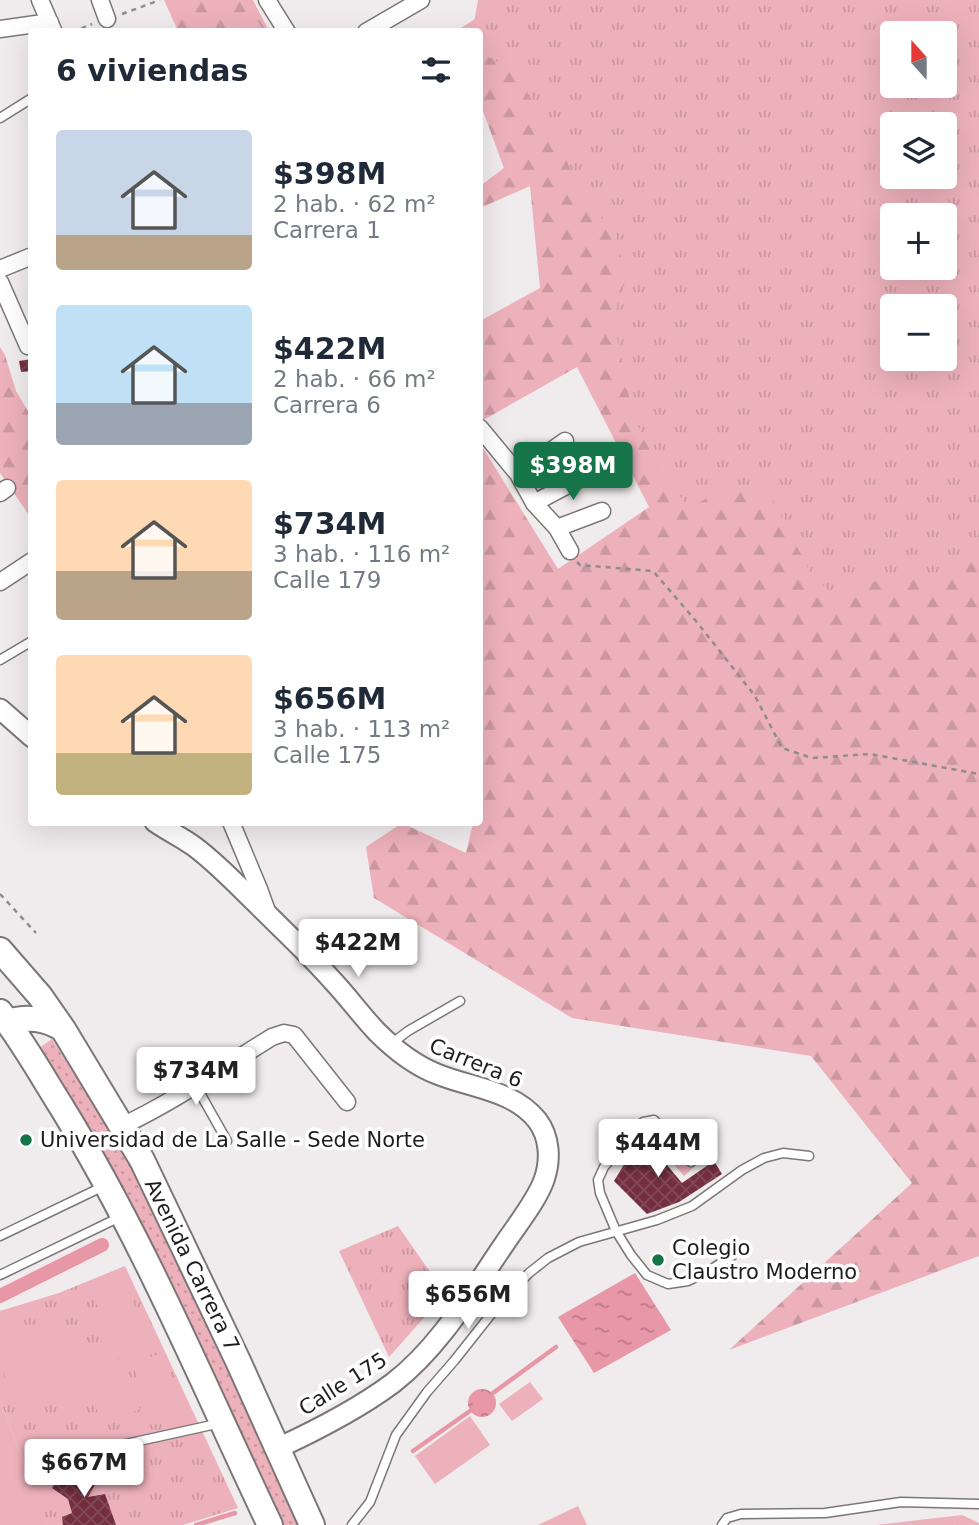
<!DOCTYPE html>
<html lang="es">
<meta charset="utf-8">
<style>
body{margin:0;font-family:"DejaVu Sans",sans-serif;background:#f6f6f7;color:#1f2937;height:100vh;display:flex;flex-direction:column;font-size:26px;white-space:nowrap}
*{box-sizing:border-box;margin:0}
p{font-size:23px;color:#747a83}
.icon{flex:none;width:38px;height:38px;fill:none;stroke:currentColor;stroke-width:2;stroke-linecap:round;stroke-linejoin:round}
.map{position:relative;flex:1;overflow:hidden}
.side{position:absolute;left:28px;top:28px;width:455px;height:798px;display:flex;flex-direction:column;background:#fff;border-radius:7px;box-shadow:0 7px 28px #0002}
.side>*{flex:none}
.needle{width:46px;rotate:339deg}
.tools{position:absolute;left:880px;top:21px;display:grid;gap:14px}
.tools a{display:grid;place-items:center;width:77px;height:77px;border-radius:7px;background:#fff;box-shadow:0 7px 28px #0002;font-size:35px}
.price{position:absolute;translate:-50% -60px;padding:0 16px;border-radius:7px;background:#fff;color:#222;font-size:23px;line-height:46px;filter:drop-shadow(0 2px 4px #0008)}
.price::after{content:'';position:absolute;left:50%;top:42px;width:21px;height:16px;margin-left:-10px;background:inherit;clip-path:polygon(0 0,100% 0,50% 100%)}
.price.current{background:#167449;color:#fff}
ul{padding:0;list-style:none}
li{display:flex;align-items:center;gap:21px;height:175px;padding:0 28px}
li span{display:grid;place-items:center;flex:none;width:196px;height:140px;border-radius:7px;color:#555}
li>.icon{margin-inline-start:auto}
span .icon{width:84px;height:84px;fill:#fffc;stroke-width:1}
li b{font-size:30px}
h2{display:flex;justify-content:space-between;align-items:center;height:84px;padding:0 28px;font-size:30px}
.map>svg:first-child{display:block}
.grass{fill:url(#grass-dots)}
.forest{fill:url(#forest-firs);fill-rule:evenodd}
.park{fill:url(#park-tufts);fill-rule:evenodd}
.pitch{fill:#edb1bb}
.water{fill:url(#water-ripples)}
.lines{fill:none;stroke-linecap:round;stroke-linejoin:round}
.stream{stroke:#e897a6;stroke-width:4.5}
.canal{stroke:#e897a6;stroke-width:14}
.building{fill:url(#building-cross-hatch)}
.service-casing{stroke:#7c7777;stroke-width:11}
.minor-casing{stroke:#7c7777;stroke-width:19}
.tertiary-casing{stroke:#7c7777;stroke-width:23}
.primary-casing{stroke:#7c7777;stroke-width:28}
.path{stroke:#908c8d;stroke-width:2.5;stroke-dasharray:5 5;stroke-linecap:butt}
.service{stroke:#fff;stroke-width:8}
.minor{stroke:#fff;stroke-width:16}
.tertiary{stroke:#fff;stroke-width:19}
.primary{stroke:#fff;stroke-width:24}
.poi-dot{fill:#167449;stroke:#fff;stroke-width:2.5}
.labels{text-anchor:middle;stroke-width:7;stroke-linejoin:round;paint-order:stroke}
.street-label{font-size:21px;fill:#1e1c1c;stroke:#fff}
.poi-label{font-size:21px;fill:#1e1c1c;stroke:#fff;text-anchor:start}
</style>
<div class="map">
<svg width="979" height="1525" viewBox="0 0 979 1525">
<defs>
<pattern id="grass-dots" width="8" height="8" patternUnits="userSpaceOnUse" patternTransform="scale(1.75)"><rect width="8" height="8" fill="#edb1bb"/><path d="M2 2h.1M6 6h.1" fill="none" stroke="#cb98a0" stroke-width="1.8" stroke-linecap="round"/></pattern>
<pattern id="forest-firs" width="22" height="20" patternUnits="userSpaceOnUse" patternTransform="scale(1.75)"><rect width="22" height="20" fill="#edb1bb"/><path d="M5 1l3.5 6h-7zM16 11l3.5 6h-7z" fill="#cb98a0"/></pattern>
<pattern id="park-tufts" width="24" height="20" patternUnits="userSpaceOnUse" patternTransform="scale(1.75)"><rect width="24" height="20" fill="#edb1bb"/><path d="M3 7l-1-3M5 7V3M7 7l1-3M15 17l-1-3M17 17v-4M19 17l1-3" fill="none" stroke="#cb98a0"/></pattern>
<pattern id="water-ripples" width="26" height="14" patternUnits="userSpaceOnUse" patternTransform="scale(1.75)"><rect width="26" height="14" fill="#e897a6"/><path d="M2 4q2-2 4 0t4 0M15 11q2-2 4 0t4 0" fill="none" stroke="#bb7a86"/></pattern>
<pattern id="building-cross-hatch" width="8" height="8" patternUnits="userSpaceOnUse" patternTransform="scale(1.75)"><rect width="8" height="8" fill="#742e3f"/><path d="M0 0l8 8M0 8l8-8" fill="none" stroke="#824a58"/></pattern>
</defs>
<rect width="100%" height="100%" fill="#f0ebec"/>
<path class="grass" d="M52 1039 139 1177 270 1459 299 1525H282L261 1478 39 1048Z"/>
<path class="forest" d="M164 0H253L269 31H178Z
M979 0V1256L729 1350 912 1183 811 1056 572 1018 374 898 366 847 402 823 466 853 473 823 480 822V443L558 569 649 507 577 367 480 422V321L540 288 530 186 480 208V186L504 168 480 103V32L456 31 488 11ZM892 33H945V86H892ZM892 124H945V177H892ZM892 215H945V268H892ZM892 306H945V359H892Z
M0 347 5 355 16 391 31 416V518L0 473Z
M962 1515 979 1523V1525H876Z"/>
<path class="park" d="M478 0H979V552L953 572 916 579 869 582 834 598 809 570 769 492 720 491 689 508 658 467 633 416 613 318 627 275 614 235 577 184 557 139 530 107 525 76 488 57 480 36V32L478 31 474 22ZM892 33H945V86H892ZM892 124H945V177H892ZM892 215H945V268H892ZM892 306H945V359H892Z
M398 1226 440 1286 447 1292 389 1357 339 1251Z
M125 1266 238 1508 183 1525H47L0 1400V1311L59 1293Z"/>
<path class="pitch" d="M250 9 264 31H237L230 22Z
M666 1125 700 1162 684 1176 651 1139Z
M123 1276 150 1345 118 1358 140 1409 103 1424 88 1390 22 1417 0 1365V1337L57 1316 73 1353 110 1339 91 1288Z
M162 1353 188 1412 156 1425 132 1364Z
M530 1382 543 1399 512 1421 499 1404Z
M0 1400 44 1516 47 1525H0Z
M470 1416 490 1445 435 1484 415 1456Z
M578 1506 587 1525H538Z"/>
<path class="water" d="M635 1273 671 1330 594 1373 558 1317Z
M468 1403a14 14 0 1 1 28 0a14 14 0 1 1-28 0Z"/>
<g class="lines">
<path class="stream" d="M493 1393 556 1347
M413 1451 470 1411
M196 1525 235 1513"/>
<path class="canal" d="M0 1296 102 1245"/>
</g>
<path class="building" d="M32 359V371L21 372 19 361Z
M642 1135 682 1183 714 1161 722 1174 679 1202 647 1214 614 1181Z
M81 1460 101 1474 88 1497 105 1494 116 1525H63L62 1517 72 1513 68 1499 52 1488 58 1476 69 1481Z"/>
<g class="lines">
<defs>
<path id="service" d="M0 118 32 98
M0 660 32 641
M391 1044 408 1031 460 1001
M196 1086 227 1141
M691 1162 654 1120 643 1122 604 1167 598 1180 600 1193 616 1231 631 1255 647 1275 668 1284 688 1281 707 1272 732 1256
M0 1236 104 1186
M0 1275 120 1217
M80 1454 221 1423
M352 1525 370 1502 396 1435 427 1392 454 1361 496 1308 529 1273 548 1258 579 1242 657 1220 692 1206 742 1170 764 1158 783 1153 809 1156
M722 1525 727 1518 741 1514 825 1513 901 1502 979 1504"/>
<path id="minor" d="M40 0 53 30
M100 0 107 19
M267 0 287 32
M0 29 50 22
M366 32 421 0
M0 269 32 256
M0 282 28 346 32 347
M480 428 518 474 534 503 557 528 570 551
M518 474 565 441
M0 493 7 488
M534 503 598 469
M557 528 602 511
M0 582 32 561
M231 822 259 889 268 914
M122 1126C175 1101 222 1068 272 1037L284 1033 294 1035 347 1102"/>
<path id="tertiary" d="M0 709 32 737
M155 822C168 831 183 838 195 847 219 865 240 888 261 908 285 932 310 955 332 980 348 997 361 1015 377 1032 395 1050 414 1065 437 1074 471 1088 513 1090 537 1120 550 1137 551 1160 544 1180 537 1200 517 1225 505 1243 472 1291 440 1347 393 1383 358 1409 317 1430 278 1448"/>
<path id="primary" d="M0 950 40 996 63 1029 142 1160 238 1361 312 1525
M0 1012C23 1042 41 1074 61 1106 143 1239 203 1384 270 1525
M7 1022C28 1016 45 1018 63 1029"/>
</defs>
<use href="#service" class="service-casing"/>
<use href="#minor" class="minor-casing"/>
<use href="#tertiary" class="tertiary-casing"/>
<use href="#primary" class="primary-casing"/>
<path class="path" d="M122 14 160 0
M72 32 92 24
M577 562 580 565 653 571 696 621 755 696 782 748 812 758 870 754 979 774
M0 894 36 933"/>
<use href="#service" class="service"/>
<use href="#minor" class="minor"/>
<use href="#tertiary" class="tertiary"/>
<use href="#primary" class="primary"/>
</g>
<g class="poi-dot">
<circle cx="26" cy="1140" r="7"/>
<circle cx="658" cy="1260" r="7"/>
</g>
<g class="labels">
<g class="street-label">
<text transform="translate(476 1063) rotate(22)" y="7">Carrera 6</text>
<text transform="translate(192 1265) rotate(64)" y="7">Avenida Carrera 7</text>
<text transform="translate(343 1384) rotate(-32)" y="7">Calle 175</text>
</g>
<g class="poi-label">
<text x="40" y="1147">Universidad de La Salle - Sede Norte</text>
<text x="672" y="1255">Colegio<tspan x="672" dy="24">Claustro Moderno</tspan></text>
</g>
</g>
</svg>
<div class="tools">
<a><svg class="needle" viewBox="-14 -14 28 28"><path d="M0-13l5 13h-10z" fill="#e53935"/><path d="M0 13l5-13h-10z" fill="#747a83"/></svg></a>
<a><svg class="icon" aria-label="layers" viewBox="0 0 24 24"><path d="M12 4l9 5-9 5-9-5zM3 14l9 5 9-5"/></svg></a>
<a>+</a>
<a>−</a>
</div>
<b class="price current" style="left:573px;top:502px">$398M</b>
<b class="price" style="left:358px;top:979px">$422M</b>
<b class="price" style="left:196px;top:1107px">$734M</b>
<b class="price" style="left:658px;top:1179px">$444M</b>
<b class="price" style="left:468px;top:1331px">$656M</b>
<b class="price" style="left:84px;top:1499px">$667M</b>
<section class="side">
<h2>6 viviendas<svg class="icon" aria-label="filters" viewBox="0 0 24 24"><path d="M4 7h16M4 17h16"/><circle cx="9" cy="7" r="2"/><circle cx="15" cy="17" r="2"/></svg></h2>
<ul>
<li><span style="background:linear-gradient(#c9d6e8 75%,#b9a48a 0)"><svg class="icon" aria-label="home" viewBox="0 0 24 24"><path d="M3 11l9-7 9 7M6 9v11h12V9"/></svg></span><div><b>$398M</b><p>2 hab. · 62 m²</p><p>Carrera 1</p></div></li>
<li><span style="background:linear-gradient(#bfe0f5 70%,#9aa5b1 0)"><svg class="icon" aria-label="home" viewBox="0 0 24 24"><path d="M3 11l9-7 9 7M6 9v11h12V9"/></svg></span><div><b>$422M</b><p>2 hab. · 66 m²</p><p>Carrera 6</p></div></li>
<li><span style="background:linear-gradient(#ffd9b3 65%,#b9a48a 0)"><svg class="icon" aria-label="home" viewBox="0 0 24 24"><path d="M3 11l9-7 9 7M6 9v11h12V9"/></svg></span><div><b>$734M</b><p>3 hab. · 116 m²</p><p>Calle 179</p></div></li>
<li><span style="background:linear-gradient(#ffd9b3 70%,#c2b280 0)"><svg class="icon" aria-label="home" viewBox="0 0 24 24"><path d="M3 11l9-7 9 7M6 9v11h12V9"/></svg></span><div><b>$656M</b><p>3 hab. · 113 m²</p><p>Calle 175</p></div></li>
</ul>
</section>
</div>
